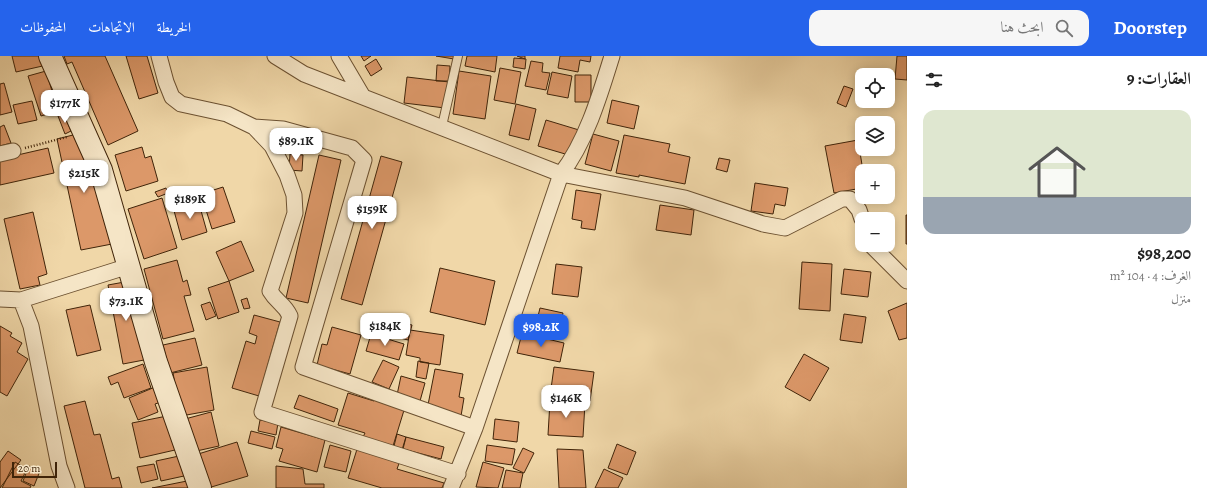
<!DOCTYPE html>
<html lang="ar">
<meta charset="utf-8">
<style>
body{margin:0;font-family:Alegreya,Amiri,serif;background:#f6f6f6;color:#222;direction:rtl;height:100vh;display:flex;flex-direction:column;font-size:15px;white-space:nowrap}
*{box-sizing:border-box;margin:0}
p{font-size:13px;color:#767676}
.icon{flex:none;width:22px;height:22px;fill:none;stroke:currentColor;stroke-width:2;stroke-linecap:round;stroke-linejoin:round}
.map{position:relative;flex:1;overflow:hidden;direction:ltr}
.side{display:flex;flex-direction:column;background:#fff;width:300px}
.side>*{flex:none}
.controls{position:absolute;left:855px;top:12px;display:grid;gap:8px}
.controls a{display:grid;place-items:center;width:40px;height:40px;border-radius:8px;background:#fff;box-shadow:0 2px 10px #0003;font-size:20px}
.scale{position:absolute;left:12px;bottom:10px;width:45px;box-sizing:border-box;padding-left:4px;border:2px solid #402409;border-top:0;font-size:11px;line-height:14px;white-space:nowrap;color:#402409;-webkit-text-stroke:3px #f5e5c6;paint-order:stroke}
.price{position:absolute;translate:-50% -34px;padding:0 9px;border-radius:8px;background:#fff;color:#222;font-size:13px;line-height:26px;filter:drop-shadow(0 1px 2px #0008)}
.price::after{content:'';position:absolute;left:50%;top:24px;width:12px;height:9px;margin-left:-6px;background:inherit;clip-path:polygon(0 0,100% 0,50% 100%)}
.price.selected{background:#2563eb;color:#fff}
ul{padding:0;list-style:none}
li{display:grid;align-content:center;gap:8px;height:212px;padding:0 16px}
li+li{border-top:1px solid #e0e0e0}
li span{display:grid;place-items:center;height:124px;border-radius:12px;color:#555}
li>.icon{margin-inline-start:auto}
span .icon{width:72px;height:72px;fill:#fffc;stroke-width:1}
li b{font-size:17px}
h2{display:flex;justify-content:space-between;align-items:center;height:48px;padding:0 16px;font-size:17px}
header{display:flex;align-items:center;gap:24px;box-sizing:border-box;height:56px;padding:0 20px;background:#2563eb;color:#fff}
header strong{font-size:19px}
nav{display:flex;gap:22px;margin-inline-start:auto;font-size:14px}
.search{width:280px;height:36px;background:#f6f6f6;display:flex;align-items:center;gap:10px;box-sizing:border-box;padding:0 14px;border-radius:12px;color:#767676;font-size:15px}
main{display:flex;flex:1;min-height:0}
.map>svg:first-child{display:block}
.building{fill:#dc9869;stroke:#402409}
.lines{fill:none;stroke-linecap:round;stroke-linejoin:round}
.lane-casing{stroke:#6c5131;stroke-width:10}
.street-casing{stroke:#6c5131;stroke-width:17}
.secondary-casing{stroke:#402409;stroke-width:24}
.path{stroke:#402409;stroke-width:2.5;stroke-dasharray:1 2;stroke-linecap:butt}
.lane{stroke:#f5e5c6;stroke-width:8}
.street{stroke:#f5e5c6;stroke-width:15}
.secondary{stroke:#f5e5c6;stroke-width:22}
</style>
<header>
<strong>Doorstep</strong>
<div class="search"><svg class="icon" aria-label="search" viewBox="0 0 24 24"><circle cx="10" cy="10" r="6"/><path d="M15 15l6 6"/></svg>ابحث هنا</div>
<nav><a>الخريطة</a><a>الاتجاهات</a><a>المحفوظات</a></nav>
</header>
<main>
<section class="side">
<h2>العقارات: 9<svg class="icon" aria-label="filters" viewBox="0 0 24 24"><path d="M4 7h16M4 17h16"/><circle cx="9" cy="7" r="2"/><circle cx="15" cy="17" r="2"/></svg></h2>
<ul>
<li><span style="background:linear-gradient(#dfe7d0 70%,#9aa5b1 0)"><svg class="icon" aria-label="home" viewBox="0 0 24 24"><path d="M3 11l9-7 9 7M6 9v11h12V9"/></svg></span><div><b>$98,200</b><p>الغرف: 4 · 104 m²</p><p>منزل</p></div></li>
</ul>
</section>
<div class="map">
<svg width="907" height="432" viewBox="0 0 907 432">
<rect width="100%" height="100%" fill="#f0d7a8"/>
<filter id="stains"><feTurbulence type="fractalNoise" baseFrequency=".005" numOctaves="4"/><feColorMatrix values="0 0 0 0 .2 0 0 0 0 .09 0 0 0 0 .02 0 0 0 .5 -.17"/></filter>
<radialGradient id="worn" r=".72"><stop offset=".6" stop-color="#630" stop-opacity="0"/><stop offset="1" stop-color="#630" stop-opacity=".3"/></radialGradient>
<path class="building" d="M12 0H45L47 9 16 16Z
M64 0H105L138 75 108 89 72 6 67 8Z
M126 0H147L158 37 139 43Z
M361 0H371L364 5Z
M436 0H460V4Z
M467 0H497L495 16 465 10Z
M517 0H525V3Z
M560 0H591L590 6 580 4 578 16 558 12Z
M897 0H907V24L895 23Z
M514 2 526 3 525 13 513 11Z
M376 3 382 13 371 20 365 10Z
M531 5 543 7 542 16 550 17 546 34 525 30Z
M437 9 450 10 449 25H436Z
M500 12 521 16 515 48 494 44Z
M46 15 58 55 41 60 28 20Z
M459 15 491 20 485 63 453 58Z
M552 16 572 20 568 42 547 38Z
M575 19H591V46H575Z
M407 21 449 26 445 52 404 47Z
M4 27 12 56 0 59V28Z
M844 30 853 33 846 51 837 47Z
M612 44 639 50 634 73 607 67Z
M32 45 37 64 18 68 13 49Z
M516 48 536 53 529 84 509 79Z
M64 58 71 75 65 78 58 60Z
M546 64 579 74 572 100 538 90Z
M4 69 11 87 0 90V71Z
M81 77 89 114 96 113 112 188 81 194 57 83Z
M593 78 619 85 611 115 585 108Z
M624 79 670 88 668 96 690 101 685 128 639 119V121L616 117Z
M858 84 863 115 862 132 834 137 825 90Z
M142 91 145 102 151 100 158 125 126 135 115 99Z
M48 92 54 117 0 129V103Z
M290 98 303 99 302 115 289 114Z
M319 99 341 104 308 247 286 242Z
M381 100 402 106 362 249 341 243Z
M719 102 730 104 727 116 716 113Z
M755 127 788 132 785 150 775 148 773 158 751 155Z
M223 131 235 166 212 173 201 138Z
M166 132 168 137 158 141 155 136Z
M576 134 601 138 595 174 581 172 582 165 572 163Z
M162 142 177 192 144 203 128 153Z
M198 144 207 176 182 184 173 151Z
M660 149 694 154 691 179 656 174Z
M33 156 47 218 38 221 40 229 20 233 4 163Z
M906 159H907V188H906Z
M241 185 254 215 229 225 216 196Z
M177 204 183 226 187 224 191 239 184 240 194 275 163 283 144 213Z
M802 206 832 208 830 255 799 253Z
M556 208 582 211 578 241 552 238Z
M440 212 495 225 485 269 430 256Z
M844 213 871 216 868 241 841 238Z
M130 225 144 304 123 308 108 229Z
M229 225 239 256 218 263 208 232Z
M247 242 250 252 244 253 241 244Z
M210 246 216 260 206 264 201 249Z
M907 247V282L899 284 888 255Z
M90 249 101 294 77 300 66 254Z
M540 252 563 257 556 283 534 277Z
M844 258 866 261 862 287 840 284Z
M254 259 280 266 259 340 232 332 246 285 255 288 257 280 249 277Z
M396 265 412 269 408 284 392 280Z
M0 270 12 277 10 280 22 287 17 296 28 303 7 340 0 336Z
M332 271 361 279 350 318 317 309 322 288 327 289Z
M410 274 444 279 440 309 420 306V302L406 299Z
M522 277 564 287 560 306 517 297Z
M371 278 404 288 399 304 366 295Z
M195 282 202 309 170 317 163 289Z
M804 298 829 312 810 345 785 331Z
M383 304 399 311 389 333 372 326Z
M418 305 429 307 426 323 416 321Z
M143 308 151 332 124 342 118 326 111 329 108 321Z
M207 311 214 354 181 360 173 317Z
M554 311 594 316 590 345 550 340Z
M435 313 463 318 459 341 464 342 461 360 427 354Z
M401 320 425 327 420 345 397 339Z
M155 331 161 346 155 348 158 356 138 364 129 342Z
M348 337 374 345 375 342 405 351 393 390 363 381 365 377 338 369Z
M299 339 338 353 334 366 294 352Z
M85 345 94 379 100 378 112 423 119 421 122 432H85L64 350Z
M550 345 585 347 583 381 548 379Z
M211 356 219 390 192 396 185 363Z
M167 360 175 394 140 402 132 367Z
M495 363 519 366 517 386 493 383Z
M260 364 278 367 276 379 258 375Z
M281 371 325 384 317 416 279 405 283 393 276 391Z
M251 375 275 381 272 393 248 387Z
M397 378 406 381 401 397 393 394Z
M406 381 444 391 441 403 403 393Z
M237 386 248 420 208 432 195 399Z
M617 388 636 396 627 419 608 412Z
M330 389 351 395 346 416 324 411Z
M487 389 515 393 512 409 485 405Z
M358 390 401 402 397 413 444 427 442 432H382L348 422Z
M523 392 534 397 524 417 513 412Z
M557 393 583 394 586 432H559Z
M8 395 21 404 0 432V406Z
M179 400 184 420 161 425 156 405Z
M15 406 27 413 21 425 31 430 30 432H2Z
M483 406 504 412 498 432 476 431Z
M154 408 158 423 141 427 137 411Z
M29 410 40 415 34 430 23 425Z
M276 410 303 413 305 428H324V432H276Z
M604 413 623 422 618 432H595Z
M506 414 523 417 520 432H502Z
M187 425 188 432H152Z"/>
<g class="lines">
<defs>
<path id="lane" d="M442 70 458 0"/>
<path id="street" d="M159 0 166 26 172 41 181 48 227 58 254 71 272 90 287 119 294 139 295 157 270 235C277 247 284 247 290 260L262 356 458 418
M275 0 304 18 561 118 475 372 451 432
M339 0 362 39
M612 0C600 39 586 86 561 118L685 142 763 168 785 172 842 143H850L859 154 862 163
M254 71 283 73 352 92 364 104 303 311 475 372
M0 98 13 95
M871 189 907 225
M0 243 21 244 31 270 59 410 67 432
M21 244 129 210"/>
<path id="secondary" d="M50 0 101 114 156 306 200 432"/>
</defs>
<use href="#lane" class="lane-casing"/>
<use href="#street" class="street-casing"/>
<use href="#secondary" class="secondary-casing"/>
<path class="path" d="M25 92 67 81"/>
<use href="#lane" class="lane"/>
<use href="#street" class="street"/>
<use href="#secondary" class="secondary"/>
</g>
<rect width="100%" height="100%" filter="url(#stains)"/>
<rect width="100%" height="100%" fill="url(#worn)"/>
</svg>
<div class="controls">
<a><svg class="icon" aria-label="locate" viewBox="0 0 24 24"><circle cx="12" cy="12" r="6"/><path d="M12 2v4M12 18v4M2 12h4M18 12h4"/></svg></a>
<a><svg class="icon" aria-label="layers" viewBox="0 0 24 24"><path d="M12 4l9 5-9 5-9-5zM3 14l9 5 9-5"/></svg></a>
<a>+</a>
<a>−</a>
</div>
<div class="scale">20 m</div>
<b class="price" style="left:65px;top:68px">$177K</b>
<b class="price" style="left:296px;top:106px">$89.1K</b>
<b class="price" style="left:84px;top:138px">$215K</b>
<b class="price" style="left:190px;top:164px">$189K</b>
<b class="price" style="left:372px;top:174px">$159K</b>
<b class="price" style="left:126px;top:266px">$73.1K</b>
<b class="price" style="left:385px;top:291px">$184K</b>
<b class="price selected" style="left:541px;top:292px">$98.2K</b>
<b class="price" style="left:566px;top:363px">$146K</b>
</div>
</main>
